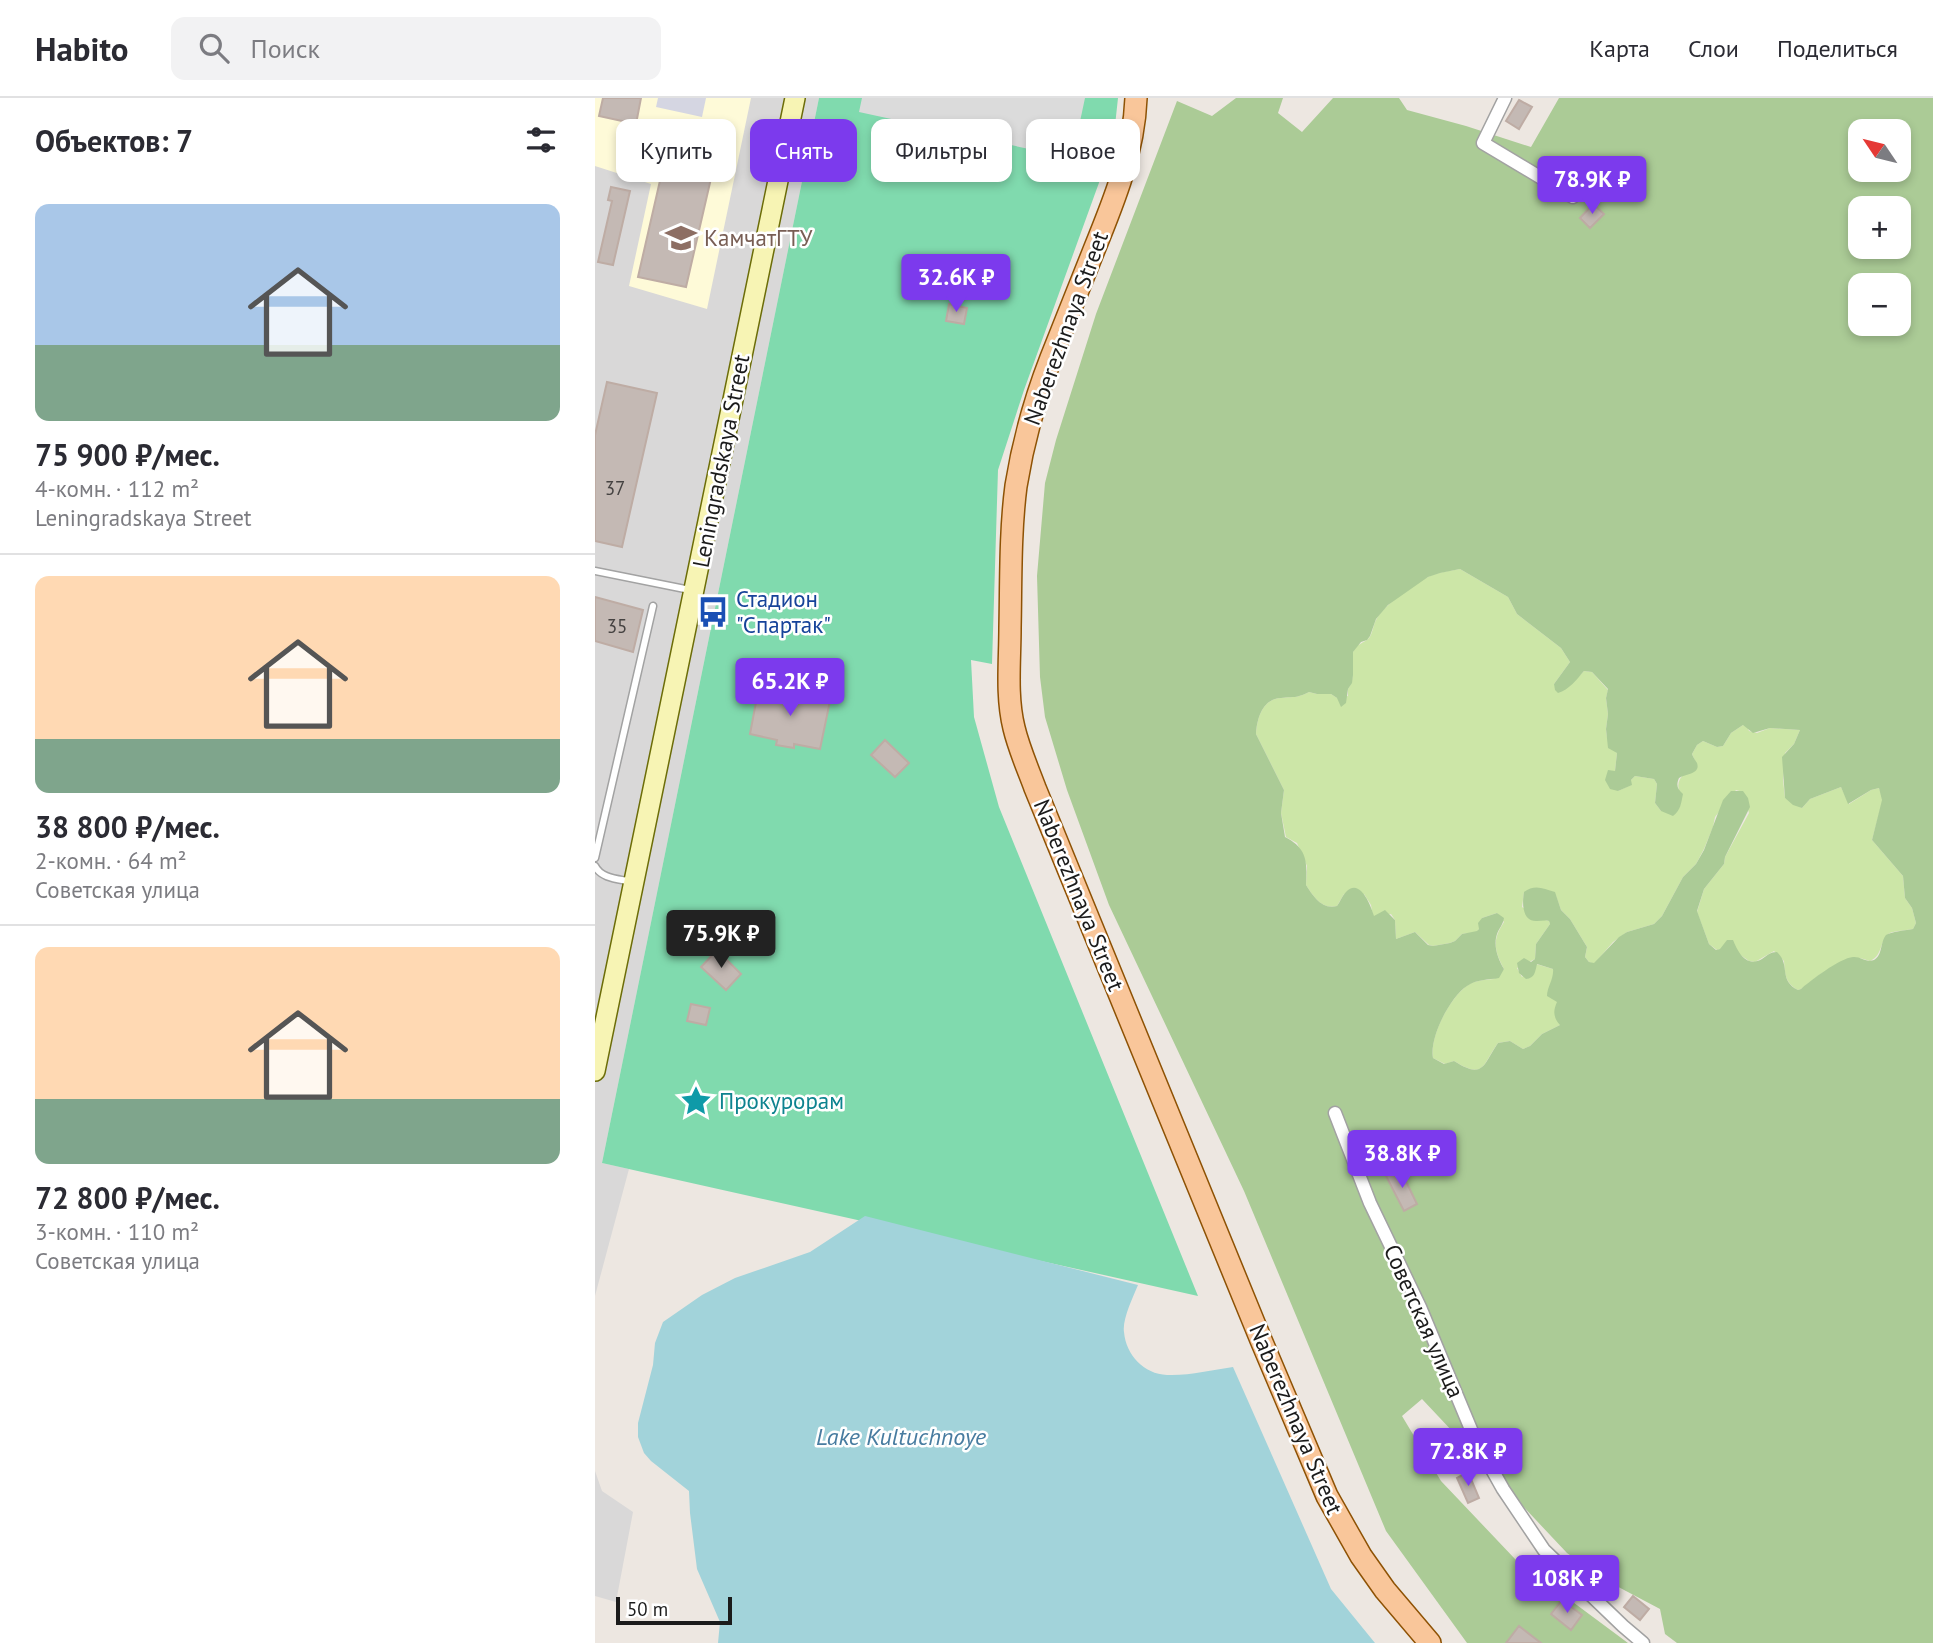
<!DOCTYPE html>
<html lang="ru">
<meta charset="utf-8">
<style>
body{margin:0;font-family:"PT Sans",sans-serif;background:#f2f2f3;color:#2b2b33;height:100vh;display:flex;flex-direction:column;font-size:26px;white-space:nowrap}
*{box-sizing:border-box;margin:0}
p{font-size:23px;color:#7c7c81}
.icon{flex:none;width:38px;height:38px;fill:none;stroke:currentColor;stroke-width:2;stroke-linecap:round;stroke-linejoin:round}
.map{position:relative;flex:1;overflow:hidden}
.sheet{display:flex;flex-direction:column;background:#fff;width:595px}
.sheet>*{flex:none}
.top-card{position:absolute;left:21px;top:21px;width:665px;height:63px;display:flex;gap:14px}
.needle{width:46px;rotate:305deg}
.tools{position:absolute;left:1253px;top:21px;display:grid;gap:14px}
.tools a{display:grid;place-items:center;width:63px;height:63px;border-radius:14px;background:#fff;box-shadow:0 4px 10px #0003;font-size:35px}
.scale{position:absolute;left:21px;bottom:18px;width:116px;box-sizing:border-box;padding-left:7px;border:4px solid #1b1b1b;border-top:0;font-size:19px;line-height:24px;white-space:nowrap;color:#1b1b1b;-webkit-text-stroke:5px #fff;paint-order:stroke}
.price{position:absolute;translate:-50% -60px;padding:0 16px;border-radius:7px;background:#7c3aed;color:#fff;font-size:23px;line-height:46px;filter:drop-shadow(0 2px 4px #0008)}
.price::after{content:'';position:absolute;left:50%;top:42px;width:21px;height:16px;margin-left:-10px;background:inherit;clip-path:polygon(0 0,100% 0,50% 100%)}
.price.current{background:#222;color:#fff}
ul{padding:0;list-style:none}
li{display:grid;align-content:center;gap:14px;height:371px;padding:0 35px}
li+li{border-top:2px solid #e1e1e2}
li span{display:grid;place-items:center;height:217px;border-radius:14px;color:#555}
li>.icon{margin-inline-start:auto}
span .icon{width:126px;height:126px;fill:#fffc;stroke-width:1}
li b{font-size:30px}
h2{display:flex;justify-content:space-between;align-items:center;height:84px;padding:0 35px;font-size:30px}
.pill{padding:0 24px;border-radius:14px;background:#fff;box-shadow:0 4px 10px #0003;font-size:24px;line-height:63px}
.pill.current{background:#7c3aed;color:#fff}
header{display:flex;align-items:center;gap:42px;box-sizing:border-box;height:98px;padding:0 35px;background:#fff;border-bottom:2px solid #e1e1e2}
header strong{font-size:33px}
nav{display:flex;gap:38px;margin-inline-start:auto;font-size:24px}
.search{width:490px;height:63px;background:#f2f2f3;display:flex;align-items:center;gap:18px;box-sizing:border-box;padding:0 24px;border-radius:14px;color:#7c7c81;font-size:26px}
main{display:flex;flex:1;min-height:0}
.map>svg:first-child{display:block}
.residential{fill:#d9d8d8}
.education{fill:#fefad8}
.grass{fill:#cce6a7}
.forest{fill:#abcb96;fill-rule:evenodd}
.pitch{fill:#80daae}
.parking{fill:#dbdbdb}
.plaza{fill:#d5d6e2}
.water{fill:#a2d3da}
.building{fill:#c4b9b4;stroke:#beaca4;stroke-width:2}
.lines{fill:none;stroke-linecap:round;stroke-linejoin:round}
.service-casing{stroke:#a2a2a2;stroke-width:9}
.minor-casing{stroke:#a2a2a2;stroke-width:15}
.secondary-casing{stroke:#6c6d08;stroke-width:22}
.primary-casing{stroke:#8e5204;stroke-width:24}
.service{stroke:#fff;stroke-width:6}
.minor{stroke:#fff;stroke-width:12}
.secondary{stroke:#f7f4b4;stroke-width:19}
.primary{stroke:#f9c69a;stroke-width:21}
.labels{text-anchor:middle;stroke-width:5;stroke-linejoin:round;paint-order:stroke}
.number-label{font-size:19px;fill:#454241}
.education-label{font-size:23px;fill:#785e54;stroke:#fff;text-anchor:start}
.street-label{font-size:23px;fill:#1b1b1b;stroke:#fff}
.transit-label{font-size:23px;fill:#164399;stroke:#fff;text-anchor:start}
.culture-label{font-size:23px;fill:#0d838f;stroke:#fff;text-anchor:start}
.water-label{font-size:24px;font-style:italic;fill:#487ca0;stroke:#fff}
</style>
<header>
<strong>Habito</strong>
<div class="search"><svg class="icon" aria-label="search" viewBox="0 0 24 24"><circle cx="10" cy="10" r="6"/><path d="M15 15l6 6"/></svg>Поиск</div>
<nav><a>Карта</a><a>Слои</a><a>Поделиться</a></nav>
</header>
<main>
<section class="sheet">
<h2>Объектов: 7<svg class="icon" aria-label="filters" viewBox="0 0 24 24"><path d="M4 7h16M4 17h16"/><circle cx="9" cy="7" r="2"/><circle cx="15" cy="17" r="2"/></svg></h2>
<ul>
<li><span style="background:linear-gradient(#a9c7e8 65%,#7fa58c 0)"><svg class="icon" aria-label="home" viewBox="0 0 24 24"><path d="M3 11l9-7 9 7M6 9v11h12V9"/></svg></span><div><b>75 900 ₽/мес.</b><p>4-комн. · 112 m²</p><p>Leningradskaya Street</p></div></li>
<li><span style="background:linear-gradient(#ffd9b3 75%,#7fa58c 0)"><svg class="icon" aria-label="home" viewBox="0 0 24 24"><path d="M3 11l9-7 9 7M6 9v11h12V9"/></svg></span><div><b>38 800 ₽/мес.</b><p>2-комн. · 64 m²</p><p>Советская улица</p></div></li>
<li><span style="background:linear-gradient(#ffd9b3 70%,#7fa58c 0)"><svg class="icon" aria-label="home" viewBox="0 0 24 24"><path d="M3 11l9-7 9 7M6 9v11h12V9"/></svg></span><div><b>72 800 ₽/мес.</b><p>3-комн. · 110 m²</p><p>Советская улица</p></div></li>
</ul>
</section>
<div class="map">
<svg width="1338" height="1545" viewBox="0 0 1338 1545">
<rect width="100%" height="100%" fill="#ede7e1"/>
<path class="residential" d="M0 0H224L7 1065 34 1071 0 1198Z
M0 1373 7 1393 38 1414 21 1504 0 1498Z"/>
<path class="education" d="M0 0H156L112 211 34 188 56 86 0 68Z"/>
<path class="grass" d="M865 471 913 499 922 516 966 550 975 564 959 586 975 587 989 573 997 574 1013 592 1011 600 1013 616 1011 631 1012 640 1022 655 1020 673 1023 693 1036 687V682L1040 678 1059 681 1062 686 1060 705 1066 713 1084 692C1080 680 1093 673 1101 665L1097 656 1102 647 1108 643 1122 649 1128 648 1136 635 1148 627 1152 628 1154 633 1162 635 1175 630 1205 632 1199 646 1190 655 1188 682 1190 700 1207 710 1215 701 1246 689 1254 706 1276 692 1284 690 1288 701 1277 742 1308 778 1310 800 1317 810 1321 825 1318 831C1313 832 1299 833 1295 835 1284 841 1289 857 1275 863L1265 860 1227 875 1206 891 1203 892C1190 885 1190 876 1189 863L1179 853 1160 864 1154 863 1144 856 1125 851 1122 852 1114 846 1102 814 1109 791 1129 766 1130 759 1154 715 1148 694 1141 692 1120 719 1118 729 1109 751 1101 766 1088 779 1067 818 1059 826 1032 834 1018 844 999 866 994 864 990 859 992 849 975 821 966 812 961 798 929 794 927 809 946 821 954 823 955 826 941 846 940 861 922 870 927 879 941 866 958 871 965 927 947 936 935 948 928 951 915 943 903 945C887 967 890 982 859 963L850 966 838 960C834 939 855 899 873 887 881 882 890 882 899 881L909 871C899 852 897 842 909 824L902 815 887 820 884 831 882 834 867 836 860 843 855 845 838 848 834 847 820 834 801 841 800 822 796 816 778 819 776 807 769 796H749L742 808C727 812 718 798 711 787L712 768 702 745 691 739 686 715 689 692 661 636C662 621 667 601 686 600 700 598 700 601 714 594L722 596H736L742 600 753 598V591C762 579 754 567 758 554 761 546 769 545 774 540 778 535 778 526 782 520 792 505 817 487 833 479 843 474 854 473 865 471Z"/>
<path class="forest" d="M641 0H688L683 15 707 34 738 0H804L812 12 871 28 936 49 964 0H1338V1545H1082L1070 1536 1065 1511 1014 1484 972 1455 827 1301 807 1318 846 1383 920 1461 1033 1545H872L791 1433 649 1093 514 807 472 692 450 619 445 579 442 478 450 385 461 342 501 216 582 3 617 18ZM1265 33H1304V72H1265ZM1265 110H1304V149H1265ZM1265 187H1304V226H1265ZM865 471 913 499 922 516 966 550 975 564 959 586 960 592 963 595C974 592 982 581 989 573L997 574 1013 591 1011 600 1013 616 1011 631 1013 650 1022 655 1020 673 1013 672 1010 682 1015 691 1023 693 1037 687 1036 682 1040 678 1059 681 1062 686 1060 705 1066 713 1078 718C1086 712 1086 705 1088 696 1082 691 1081 687 1084 680 1090 676 1106 676 1102 665 1100 662 1098 659 1097 656L1102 647 1108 643 1122 649 1128 648 1136 635 1148 627 1158 635 1175 630 1205 632 1199 646 1187 659 1190 700 1198 707 1207 710 1215 701 1246 689 1253 706 1276 692 1284 690 1287 702 1277 742 1308 778 1310 800 1317 810 1321 825 1318 831C1312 832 1295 834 1291 837 1285 844 1288 857 1279 862 1272 865 1265 858 1258 859 1245 860 1215 883 1206 891L1203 892C1183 882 1196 867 1182 854 1175 854 1173 857 1167 861 1151 870 1143 854 1138 842H1132L1125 851 1121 852 1114 846 1102 813 1109 791 1129 766 1130 759 1155 709 1153 700 1148 693H1136L1128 702 1109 752 1101 766 1088 779 1067 818 1059 826 1032 834 1024 839 999 865 994 864 990 859 992 849 975 821 966 812 960 794C948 790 939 786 929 794 927 805 927 824 942 823 946 823 950 822 954 823L955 826 941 846 940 861 936 864 929 860 922 865 924 875 931 881C940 880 940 874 942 866L958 871C959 881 952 889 952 898L962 904C958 913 958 919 965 927L947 936 935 948 928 951 915 943 903 945C888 967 889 982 859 963L849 966 838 960C834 940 855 899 872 888 882 881 893 882 904 880L909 871C903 861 898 848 902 836 904 830 908 827 909 820L902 815 887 820 883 825 884 831 882 833 867 836 860 843 855 845 838 848 833 847 820 834 801 841 800 822 790 812 779 818C776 808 765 779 751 794 747 798 745 804 742 808 727 812 718 798 711 787 712 764 713 751 690 739L686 715 689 692 661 636C662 621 667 601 686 600 700 598 700 601 714 594L722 596H736L742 600 746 609 751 605 753 591 757 585 758 577V554L766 544 772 542 775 538 781 521 793 507 833 479 845 475Z"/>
<path class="pitch" d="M224 0H523L518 46 429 292 403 372 397 566 376 562 379 619 404 709 603 1198 7 1065Z"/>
<path class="parking" d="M267 0H490L477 61H471L466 65 455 63 448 54 264 14Z"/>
<path class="plaza" d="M63 0H111L107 19 61 9Z"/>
<path class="water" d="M270 1118 543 1187C538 1199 527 1222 529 1234 531 1257 549 1276 572 1277 594 1278 616 1272 638 1269L736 1491 780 1545H123L125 1524 102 1471 95 1415 94 1393 56 1363 49 1355 43 1339V1325L58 1267 60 1245 68 1224 107 1197 140 1180 215 1154Z"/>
<path class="building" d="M8 0H46L41 26 4 18Z
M924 2 937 9 924 31 911 23Z
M72 52 120 63 91 189 43 179Z
M16 89 35 93 18 167 3 164 17 103 13 102Z
M998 106 1009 116 995 130 985 120Z
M354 206 372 210 369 226 351 223Z
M12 284 62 295 27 449 0 443V337Z
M0 499 48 512 38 554 0 543Z
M164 588 191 593 192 590 210 593 209 598 235 603 225 651 199 646V650L181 647 182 642 155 636Z
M290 642 314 665 300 679 276 657Z
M122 852 146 876 131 892 106 869Z
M96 906 115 910 111 927 92 923Z
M805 1071 822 1106 809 1113 791 1078Z
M873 1374 884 1400 873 1405 862 1380Z
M1038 1498 1054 1511 1045 1522 1029 1509Z
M967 1502 987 1517 976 1532 956 1516Z
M924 1528 946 1545H911Z"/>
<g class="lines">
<defs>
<path id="service" d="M0 473 95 492
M0 760 58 508
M0 768C6 781 25 781 37 784"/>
<path id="minor" d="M910 0 888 45 978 99
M740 1015 775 1105 825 1209 880 1341 908 1391 949 1452 1028 1528 1048 1545"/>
<path id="secondary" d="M0 973 200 0"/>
<path id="primary" d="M541 0C539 54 519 103 499 152 485 188 470 224 456 260 440 301 428 344 421 388 415 434 416 483 415 530 415 563 411 598 419 630 424 651 433 671 440 690L666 1242 732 1398 766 1458 790 1492 835 1545"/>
</defs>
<use href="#service" class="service-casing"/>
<use href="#minor" class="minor-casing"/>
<use href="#secondary" class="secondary-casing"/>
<use href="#primary" class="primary-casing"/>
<use href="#service" class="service"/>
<use href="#minor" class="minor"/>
<use href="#secondary" class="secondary"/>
<use href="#primary" class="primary"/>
</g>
<defs>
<symbol id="university-bare" viewBox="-9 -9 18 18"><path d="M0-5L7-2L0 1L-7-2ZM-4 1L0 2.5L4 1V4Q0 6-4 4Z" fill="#8d6e63" stroke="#fff" stroke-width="2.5" paint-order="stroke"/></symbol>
<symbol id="bus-bare" viewBox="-9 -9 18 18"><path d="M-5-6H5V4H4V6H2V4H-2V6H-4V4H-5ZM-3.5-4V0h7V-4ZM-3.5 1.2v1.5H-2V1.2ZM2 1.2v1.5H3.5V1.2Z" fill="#1a4fb4" stroke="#fff" stroke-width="2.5" paint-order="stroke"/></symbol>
<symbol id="sight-bare" viewBox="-9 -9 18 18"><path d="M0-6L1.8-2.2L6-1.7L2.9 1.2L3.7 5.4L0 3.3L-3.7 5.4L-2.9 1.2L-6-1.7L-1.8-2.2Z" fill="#0f9aa8" stroke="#fff" stroke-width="2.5" paint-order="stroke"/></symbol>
</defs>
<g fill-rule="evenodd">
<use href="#university-bare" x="64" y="118" width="44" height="44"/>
<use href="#bus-bare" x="96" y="492" width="44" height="44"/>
<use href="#sight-bare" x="79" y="981" width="44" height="44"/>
</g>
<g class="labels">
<g class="number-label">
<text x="20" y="397">37</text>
<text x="22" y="535">35</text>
</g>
<g class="education-label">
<text x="109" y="148">КамчатГТУ</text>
</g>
<g class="street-label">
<text transform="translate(471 230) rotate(-70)" y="8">Naberezhnaya Street</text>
<text transform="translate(126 363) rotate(-79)" y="8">Leningradskaya Street</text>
<text transform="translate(484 797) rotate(68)" y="8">Naberezhnaya Street</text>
<text transform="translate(829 1223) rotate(66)" y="8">Советская улица</text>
<text transform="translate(701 1321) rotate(67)" y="8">Naberezhnaya Street</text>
</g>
<g class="transit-label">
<text x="141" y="509">Стадион<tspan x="141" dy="26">"Спартак"</tspan></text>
</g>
<g class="culture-label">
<text x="124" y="1011">Прокурорам</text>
</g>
<g class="water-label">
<text x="306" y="1347">Lake Kultuchnoye</text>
</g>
</g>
</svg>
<div class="tools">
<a><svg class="needle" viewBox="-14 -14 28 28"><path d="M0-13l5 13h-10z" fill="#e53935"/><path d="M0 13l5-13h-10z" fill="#7c7c81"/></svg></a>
<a>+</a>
<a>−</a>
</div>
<div class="scale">50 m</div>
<b class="price" style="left:997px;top:118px">78.9K ₽</b>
<b class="price" style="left:361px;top:216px">32.6K ₽</b>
<b class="price" style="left:195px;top:620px">65.2K ₽</b>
<b class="price current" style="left:126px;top:872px">75.9K ₽</b>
<b class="price" style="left:807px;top:1092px">38.8K ₽</b>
<b class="price" style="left:873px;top:1390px">72.8K ₽</b>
<b class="price" style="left:972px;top:1517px">108K ₽</b>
<div class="top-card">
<a class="pill">Купить</a>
<a class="pill current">Снять</a>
<a class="pill">Фильтры</a>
<a class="pill">Новое</a>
</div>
</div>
</main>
